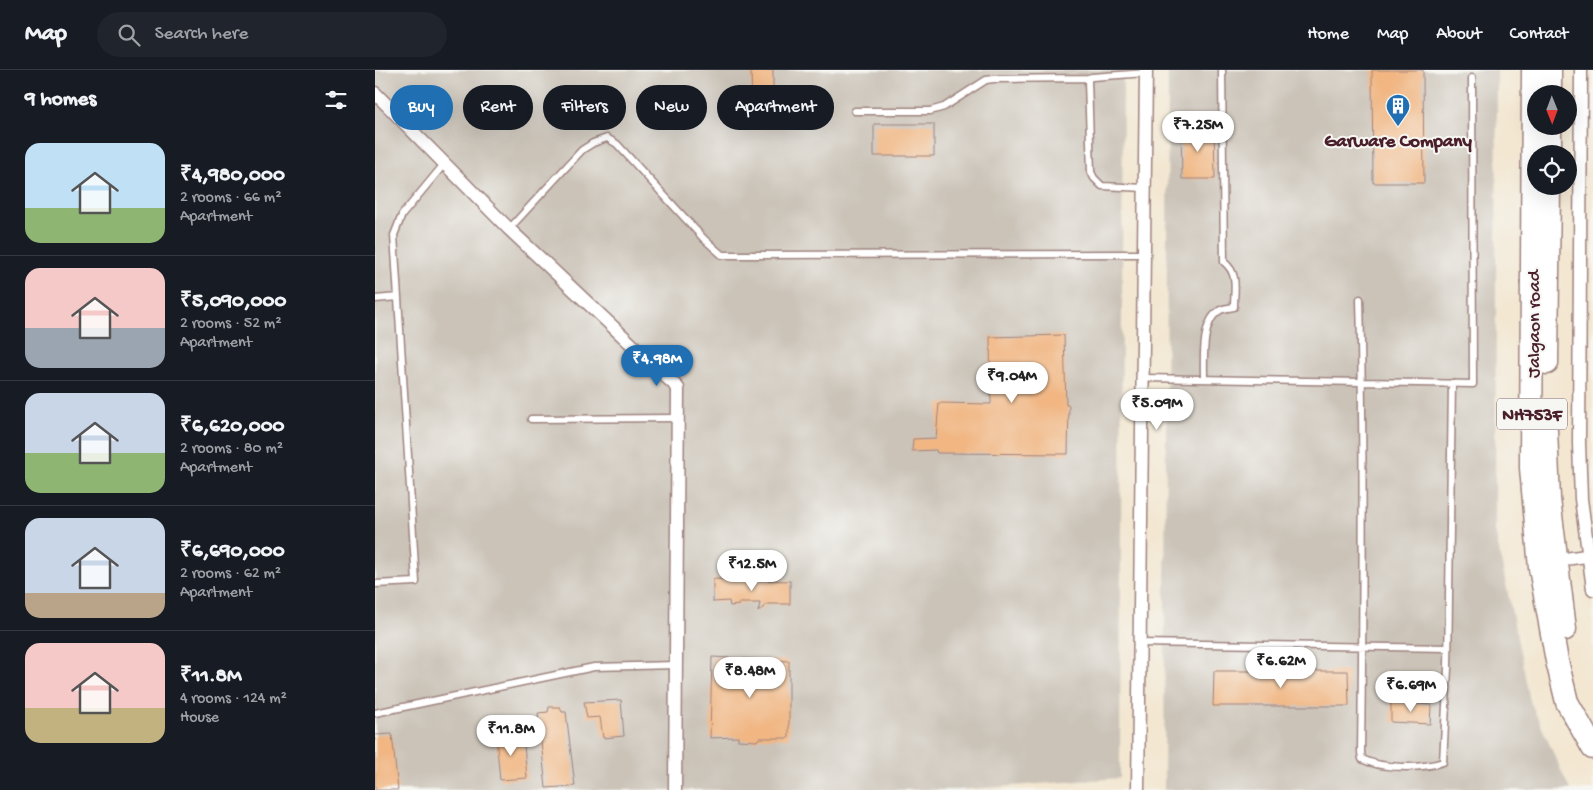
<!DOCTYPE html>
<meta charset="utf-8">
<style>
body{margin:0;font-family:"Gochi Hand",sans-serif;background:#20242c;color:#f1f3f6;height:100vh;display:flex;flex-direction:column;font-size:19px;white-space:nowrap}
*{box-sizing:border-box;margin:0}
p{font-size:16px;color:#9ea1a6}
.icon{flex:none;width:28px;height:28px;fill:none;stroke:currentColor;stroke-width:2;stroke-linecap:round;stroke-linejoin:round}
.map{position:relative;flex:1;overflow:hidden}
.panel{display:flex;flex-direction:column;background:#171b24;width:375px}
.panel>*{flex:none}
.guide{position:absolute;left:15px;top:15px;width:475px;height:45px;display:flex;gap:10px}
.needle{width:32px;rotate:179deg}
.buttons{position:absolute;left:1152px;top:15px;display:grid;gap:10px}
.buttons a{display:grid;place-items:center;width:50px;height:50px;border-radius:50%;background:#171b24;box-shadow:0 5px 20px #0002;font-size:25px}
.price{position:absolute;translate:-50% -42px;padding:0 11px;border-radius:18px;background:#fff;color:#222;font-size:16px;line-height:32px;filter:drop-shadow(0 1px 2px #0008)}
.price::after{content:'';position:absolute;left:50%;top:30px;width:15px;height:11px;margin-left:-8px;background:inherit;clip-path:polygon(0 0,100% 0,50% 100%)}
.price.current{background:#1f6fb2;color:#fff}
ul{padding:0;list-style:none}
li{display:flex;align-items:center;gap:15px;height:125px;padding:0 25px}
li+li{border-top:1px solid #363941}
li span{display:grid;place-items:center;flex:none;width:140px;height:100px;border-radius:15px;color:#555}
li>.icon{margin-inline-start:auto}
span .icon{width:60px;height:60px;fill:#fffc;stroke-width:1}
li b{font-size:21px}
h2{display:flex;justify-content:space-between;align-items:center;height:60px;padding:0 25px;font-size:21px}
.chip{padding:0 18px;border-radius:22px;background:#171b24;box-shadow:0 5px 20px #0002;font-size:18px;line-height:45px}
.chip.current{background:#1f6fb2;color:#fff}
header{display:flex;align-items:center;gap:30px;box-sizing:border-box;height:70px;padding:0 25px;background:#171b24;border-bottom:1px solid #363941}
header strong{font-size:24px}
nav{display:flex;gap:28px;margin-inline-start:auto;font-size:18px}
.search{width:350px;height:45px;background:#20242c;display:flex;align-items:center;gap:12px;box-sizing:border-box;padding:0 18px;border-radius:28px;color:#9ea1a6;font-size:19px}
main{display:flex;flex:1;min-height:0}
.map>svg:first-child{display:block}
.industrial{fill:#cbc3b8}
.building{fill:#f1b682}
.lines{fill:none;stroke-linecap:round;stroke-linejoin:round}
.lane-casing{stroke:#9e837e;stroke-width:9}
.street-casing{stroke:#9e837e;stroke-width:15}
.highway-casing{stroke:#9e837e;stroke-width:25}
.lane{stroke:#fff;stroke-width:6}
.street{stroke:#fff;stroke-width:12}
.highway{stroke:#fff;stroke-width:22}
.labels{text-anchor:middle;stroke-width:4;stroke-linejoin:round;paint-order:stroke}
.shield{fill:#f6f6f2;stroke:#7e6067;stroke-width:1}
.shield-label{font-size:18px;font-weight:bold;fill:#4a1f2b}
.poi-label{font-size:19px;font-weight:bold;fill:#4a1f2b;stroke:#f6f6f2}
.street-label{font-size:19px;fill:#4a1f2b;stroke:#f6f6f2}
</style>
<header>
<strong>Map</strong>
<div class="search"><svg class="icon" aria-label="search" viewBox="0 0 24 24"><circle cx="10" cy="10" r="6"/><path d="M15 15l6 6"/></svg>Search here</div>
<nav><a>Home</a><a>Map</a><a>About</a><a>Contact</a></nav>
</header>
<main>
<section class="panel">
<h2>9 homes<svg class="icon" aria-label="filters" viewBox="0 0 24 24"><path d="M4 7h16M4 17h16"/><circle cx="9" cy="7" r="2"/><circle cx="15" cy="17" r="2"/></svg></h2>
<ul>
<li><span style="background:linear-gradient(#bfe0f5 65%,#8fb573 0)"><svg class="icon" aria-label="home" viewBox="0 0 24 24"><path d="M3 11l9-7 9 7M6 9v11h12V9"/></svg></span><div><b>₹4,980,000</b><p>2 rooms · 66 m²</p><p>Apartment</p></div></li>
<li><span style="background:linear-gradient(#f6c9c9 60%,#9aa5b1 0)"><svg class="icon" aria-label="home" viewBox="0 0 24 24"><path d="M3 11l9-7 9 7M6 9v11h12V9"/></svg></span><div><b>₹5,090,000</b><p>2 rooms · 52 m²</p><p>Apartment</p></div></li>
<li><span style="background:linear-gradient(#c9d6e8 60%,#8fb573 0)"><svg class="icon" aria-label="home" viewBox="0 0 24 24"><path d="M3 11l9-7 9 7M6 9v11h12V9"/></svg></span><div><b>₹6,620,000</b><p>2 rooms · 80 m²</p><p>Apartment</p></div></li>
<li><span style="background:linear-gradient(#c9d6e8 75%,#b9a48a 0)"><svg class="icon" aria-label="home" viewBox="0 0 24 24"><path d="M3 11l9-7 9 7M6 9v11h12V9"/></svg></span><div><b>₹6,690,000</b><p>2 rooms · 62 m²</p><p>Apartment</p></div></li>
<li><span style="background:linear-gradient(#f6c9c9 65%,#c2b280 0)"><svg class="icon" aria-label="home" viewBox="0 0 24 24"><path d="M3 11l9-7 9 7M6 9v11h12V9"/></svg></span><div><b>₹11.8M</b><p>4 rooms · 124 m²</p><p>House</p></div></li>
</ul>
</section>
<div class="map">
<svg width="1218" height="720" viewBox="0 0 1218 720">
<rect width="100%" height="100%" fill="#f6f6f2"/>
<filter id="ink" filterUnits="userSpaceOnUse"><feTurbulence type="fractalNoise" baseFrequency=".02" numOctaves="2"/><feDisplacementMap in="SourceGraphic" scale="10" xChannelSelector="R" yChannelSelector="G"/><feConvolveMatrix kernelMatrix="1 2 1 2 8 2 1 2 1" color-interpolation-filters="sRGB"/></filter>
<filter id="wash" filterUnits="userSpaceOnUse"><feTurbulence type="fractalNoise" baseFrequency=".0096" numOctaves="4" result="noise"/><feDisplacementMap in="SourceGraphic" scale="20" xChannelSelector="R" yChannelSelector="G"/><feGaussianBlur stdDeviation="1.12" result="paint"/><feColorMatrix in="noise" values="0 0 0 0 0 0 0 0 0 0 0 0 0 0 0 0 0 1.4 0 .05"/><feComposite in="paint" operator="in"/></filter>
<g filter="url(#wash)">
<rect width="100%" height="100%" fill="#f3e7d2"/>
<path class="industrial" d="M0 0H748L745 708 584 720H0Z
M793 0H1122L1120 461 1155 631 1195 720H789Z"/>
<g id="blocks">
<path class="building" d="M376 0H398V44H377Z
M997 0H1048L1049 113H998Z
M499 54H559V86H499Z
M839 57 840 109H807L806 58Z
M689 265 691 335H694L693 384 562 383 561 380 537 381 538 369 561 368 564 333 616 334 615 267Z
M338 509 415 511V534H392L383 542 385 533H364V535L355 536 354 531 338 532Z
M337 587 414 591V668H384L382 671 363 670V667L335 668Z
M839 601H973L974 636H838Z
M246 630 249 666 228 668 225 647 212 648 209 632Z
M1016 632 1056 635 1055 654 1016 652Z
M174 637H185L187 642H191L200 716 171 718 163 643 173 642Z
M17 664 23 720H0V665Z
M148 665 152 708 125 710 121 666Z"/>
</g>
</g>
<g filter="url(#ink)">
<use href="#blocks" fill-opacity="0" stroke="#9e837e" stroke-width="1"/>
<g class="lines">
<defs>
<path id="lane" d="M480 41H555L569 37 611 10 619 9 713 8
M770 118 727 116 719 108 716 102 713 11V8L717 7 771 3
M134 159 207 80 218 73 232 68 242 74 329 169 347 185 770 184
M0 229 23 227
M985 229C989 380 988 531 986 682L987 689C1006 699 1047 699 1068 692L1073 598 1077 313
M769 308 1098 314 1097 8
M829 309C829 291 826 252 844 241 847 238 855 238 859 237 859 219 864 204 849 192L847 0
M156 349 303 348
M0 514 41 512 19 165 27 145 70 93
M765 573 1073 578
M0 643 219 597 301 595"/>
<path id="street" d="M1206 0 1204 373 1206 429 1218 519
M0 23 134 159 303 318 300 720
M1176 491 1218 485
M763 720 771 0"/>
<path id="highway" d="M1158 0 1156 398 1165 498 1182 591 1192 632 1218 678
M1175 24V0
M1175 84V56
M1172 293 1174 116
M1171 360 1174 429 1190 559"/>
</defs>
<use href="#lane" class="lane-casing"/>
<use href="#street" class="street-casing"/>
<use href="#highway" class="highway-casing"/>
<use href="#lane" class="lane"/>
<use href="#street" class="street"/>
<use href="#highway" class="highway"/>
</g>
</g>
<defs>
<symbol id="building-pin" viewBox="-11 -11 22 30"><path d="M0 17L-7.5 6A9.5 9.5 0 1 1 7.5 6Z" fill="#1f6fb2" stroke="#f6f6f2"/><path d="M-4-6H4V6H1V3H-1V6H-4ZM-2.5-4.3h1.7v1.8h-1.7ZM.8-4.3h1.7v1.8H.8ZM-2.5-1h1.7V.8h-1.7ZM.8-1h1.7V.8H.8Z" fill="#fff"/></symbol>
</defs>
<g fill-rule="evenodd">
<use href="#building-pin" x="1009" y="22" width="28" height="38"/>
</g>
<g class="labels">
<rect class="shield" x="1122" y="328.5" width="70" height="31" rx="4"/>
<g class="shield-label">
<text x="1157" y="350">NH753F</text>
</g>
<g class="poi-label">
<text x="1023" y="76">Garware Company</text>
</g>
<g class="street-label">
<text transform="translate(1157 254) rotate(-90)" y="7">Jalgaon road</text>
</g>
</g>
</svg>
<div class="buttons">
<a><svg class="needle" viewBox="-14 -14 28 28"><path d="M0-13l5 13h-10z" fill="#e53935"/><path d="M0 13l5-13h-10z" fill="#9ea1a6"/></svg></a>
<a><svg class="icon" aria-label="locate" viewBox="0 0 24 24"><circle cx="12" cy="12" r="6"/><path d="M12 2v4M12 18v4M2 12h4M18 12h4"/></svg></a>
</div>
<b class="price" style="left:823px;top:83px">₹7.25M</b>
<b class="price current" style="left:282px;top:317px">₹4.98M</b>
<b class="price" style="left:637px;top:334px">₹9.04M</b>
<b class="price" style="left:782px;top:361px">₹5.09M</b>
<b class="price" style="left:377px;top:522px">₹12.5M</b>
<b class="price" style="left:906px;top:619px">₹6.62M</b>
<b class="price" style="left:375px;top:629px">₹8.48M</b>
<b class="price" style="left:1036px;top:643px">₹6.69M</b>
<b class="price" style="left:136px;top:687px">₹11.8M</b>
<div class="guide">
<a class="chip current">Buy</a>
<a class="chip">Rent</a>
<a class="chip">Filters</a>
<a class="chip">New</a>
<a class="chip">Apartment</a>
</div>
</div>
</main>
